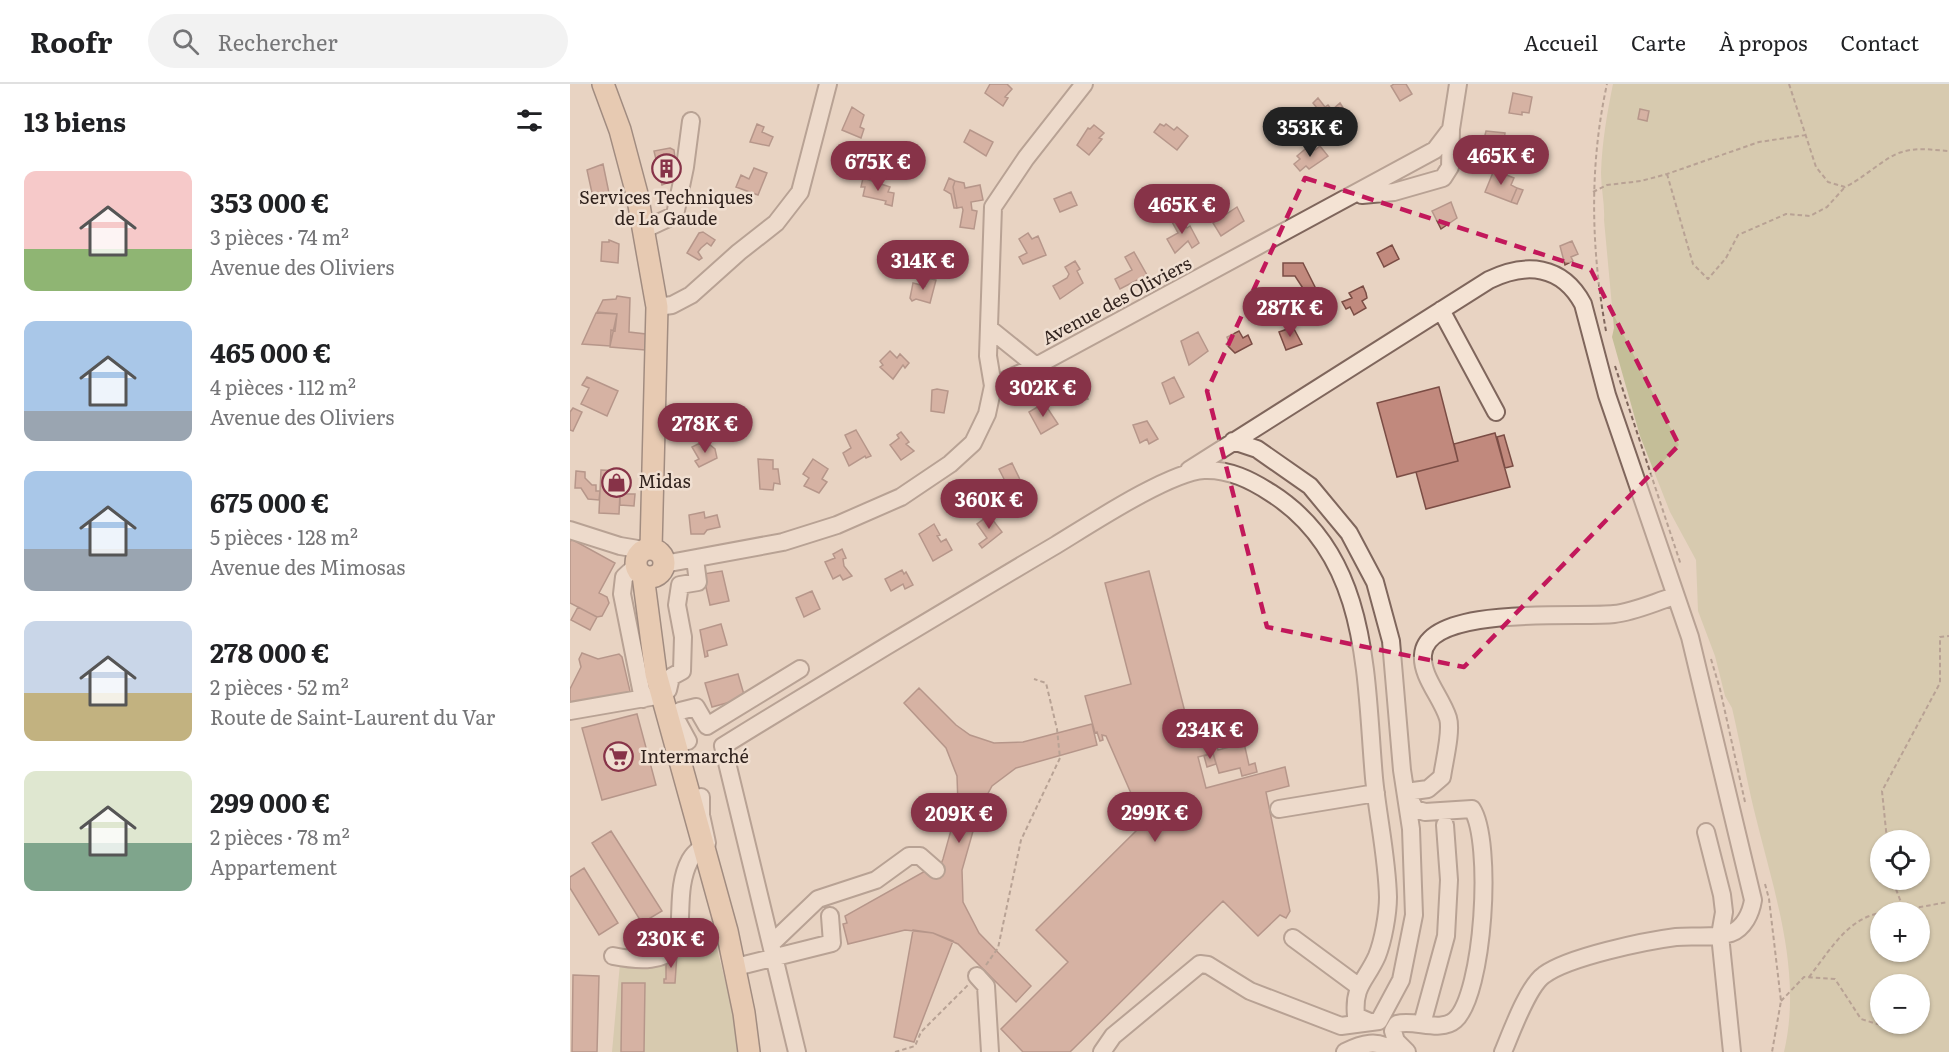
<!DOCTYPE html>
<html lang="fr">
<meta charset="utf-8">
<style>
body{margin:0;font-family:Literata,serif;background:#f2f2f2;color:#202124;height:100vh;display:flex;flex-direction:column;font-size:22px;white-space:nowrap}
*{box-sizing:border-box;margin:0}
p{font-size:20px;color:#757577}
.icon{flex:none;width:33px;height:33px;fill:none;stroke:currentColor;stroke-width:2;stroke-linecap:round;stroke-linejoin:round}
.map{position:relative;flex:1;overflow:hidden}
.drawer{display:flex;flex-direction:column;background:#fff;width:570px}
.drawer>*{flex:none}
.tools{position:absolute;left:1300px;top:746px;display:grid;gap:12px}
.tools a{display:grid;place-items:center;width:60px;height:60px;border-radius:50%;background:#fff;box-shadow:0 2px 4px #0004;font-size:30px}
.price{position:absolute;translate:-50% -51px;padding:0 14px;border-radius:21px;background:#873348;color:#fff;font-size:20px;line-height:39px;filter:drop-shadow(0 2px 3px #0008)}
.price::after{content:'';position:absolute;left:50%;top:36px;width:18px;height:14px;margin-left:-9px;background:inherit;clip-path:polygon(0 0,100% 0,50% 100%)}
.price.on{background:#222;color:#fff}
ul{padding:0;list-style:none}
li{display:flex;align-items:center;gap:18px;height:150px;padding:0 24px}
li span{display:grid;place-items:center;flex:none;width:168px;height:120px;border-radius:12px;color:#555}
li>.icon{margin-inline-start:auto}
span .icon{width:72px;height:72px;fill:#fffc;stroke-width:1}
li b{font-size:26px}
h2{display:flex;justify-content:space-between;align-items:center;height:72px;padding:0 24px;font-size:26px}
header{display:flex;align-items:center;gap:36px;box-sizing:border-box;height:84px;padding:0 30px;background:#fff;border-bottom:2px solid #e0e0e0}
header strong{font-size:28px}
nav{display:flex;gap:33px;margin-inline-start:auto;font-size:21px}
.search{width:420px;height:54px;background:#f2f2f2;display:flex;align-items:center;gap:15px;box-sizing:border-box;padding:0 21px;border-radius:33px;color:#757577;font-size:22px}
main{display:flex;flex:1;min-height:0}
.map>svg:first-child{display:block}
.green{fill:#c4be98;fill-rule:evenodd}
.building{fill:#c1897d;stroke:#7b4d45;stroke-width:1.5}
.lines{fill:none;stroke-linecap:round;stroke-linejoin:round}
.minor-casing{stroke:#7f665c;stroke-width:20}
.major-casing{stroke:#4d3630;stroke-width:24}
.path{stroke:#7f665c;stroke-width:2;stroke-dasharray:4.5 3;stroke-linecap:butt}
.minor{stroke:#f4e3d4;stroke-width:16}
.major{stroke:#e7be9e;stroke-width:21}
.marked{fill:none;stroke:#c2185b;stroke-width:4.5;stroke-dasharray:12 8;stroke-linejoin:round}
.labels{text-anchor:middle;stroke-width:5;stroke-linejoin:round;paint-order:stroke}
.poi-label{font-size:18px;fill:#31231e;stroke:#f0dfd1;text-anchor:start}
.street-label{font-size:18px;fill:#31231e;stroke:#f0dfd1}
</style>
<header>
<strong>Roofr</strong>
<div class="search"><svg class="icon" aria-label="search" viewBox="0 0 24 24"><circle cx="10" cy="10" r="6"/><path d="M15 15l6 6"/></svg>Rechercher</div>
<nav><a>Accueil</a><a>Carte</a><a>À propos</a><a>Contact</a></nav>
</header>
<main>
<section class="drawer">
<h2>13 biens<svg class="icon" aria-label="filters" viewBox="0 0 24 24"><path d="M4 7h16M4 17h16"/><circle cx="9" cy="7" r="2"/><circle cx="15" cy="17" r="2"/></svg></h2>
<ul>
<li><span style="background:linear-gradient(#f6c9c9 65%,#8fb573 0)"><svg class="icon" aria-label="home" viewBox="0 0 24 24"><path d="M3 11l9-7 9 7M6 9v11h12V9"/></svg></span><div><b>353 000 €</b><p>3 pièces · 74 m²</p><p>Avenue des Oliviers</p></div></li>
<li><span style="background:linear-gradient(#a9c7e8 75%,#9aa5b1 0)"><svg class="icon" aria-label="home" viewBox="0 0 24 24"><path d="M3 11l9-7 9 7M6 9v11h12V9"/></svg></span><div><b>465 000 €</b><p>4 pièces · 112 m²</p><p>Avenue des Oliviers</p></div></li>
<li><span style="background:linear-gradient(#a9c7e8 65%,#9aa5b1 0)"><svg class="icon" aria-label="home" viewBox="0 0 24 24"><path d="M3 11l9-7 9 7M6 9v11h12V9"/></svg></span><div><b>675 000 €</b><p>5 pièces · 128 m²</p><p>Avenue des Mimosas</p></div></li>
<li><span style="background:linear-gradient(#c9d6e8 60%,#c2b280 0)"><svg class="icon" aria-label="home" viewBox="0 0 24 24"><path d="M3 11l9-7 9 7M6 9v11h12V9"/></svg></span><div><b>278 000 €</b><p>2 pièces · 52 m²</p><p>Route de Saint-Laurent du Var</p></div></li>
<li><span style="background:linear-gradient(#dfe7d0 60%,#7fa58c 0)"><svg class="icon" aria-label="home" viewBox="0 0 24 24"><path d="M3 11l9-7 9 7M6 9v11h12V9"/></svg></span><div><b>299 000 €</b><p>2 pièces · 78 m²</p><p>Appartement</p></div></li>
</ul>
</section>
<div class="map">
<svg width="1379" height="968" viewBox="0 0 1379 968">
<rect width="100%" height="100%" fill="#e8d3c2"/>
<path class="green" d="M1043 0H1379V968H1214C1233 887 1203 805 1184 726 1176 693 1170 658 1162 624L1155 612 1145 572 1128 527 1126 476 1100 428 1070 352 1042 253 1044 244 1034 136C1035 120 1031 105 1031 89 1032 59 1037 29 1043 0ZM1311 756H1350V795H1311ZM1311 828H1350V867H1311ZM1311 900H1350V939H1311Z
M144 853 169 951 170 968H42L50 879Z"/>
<path class="building" d="M420 0H437L442 5 435 13 438 14 433 22 415 9Z
M824 0H836L842 10 830 17 821 2Z
M943 9 962 13 959 29 952 28V31L939 29Z
M748 14 755 23 758 21 762 26 770 19 779 33 768 42 763 36 759 39 743 19Z
M282 23 294 31 290 43 294 45 291 54 272 46Z
M1070 25 1079 27 1077 37 1068 35Z
M187 40 194 43 192 48 203 53 199 62 180 58Z
M590 40 594 42 596 40 604 46 607 43 618 52 607 66 584 48Z
M524 41 534 49 529 54 532 55 519 71 507 61 518 44 520 45Z
M400 46 423 58 416 72 394 58Z
M916 47 935 49 933 66 912 63Z
M740 61 745 66 750 62 758 72 739 85 736 82 730 87 724 80 730 75 727 72Z
M100 64 104 66 105 74 102 75 107 95 92 101 84 67Z
M33 80 39 109H22L17 86Z
M184 84 197 89 188 111 166 103 171 91 179 95Z
M924 86 944 94 941 101 947 104 941 118 915 108Z
M293 94 320 103 318 108 324 109 322 122 315 120 316 117 293 112 295 103H291Z
M379 94 385 97 383 103 387 124H384L381 110 374 106Z
M385 97 394 99 395 104 410 101 413 116 401 118 402 126 407 127 404 145 390 143 393 126 392 123 387 124 383 103Z
M947 104 953 106 947 120 941 118Z
M501 108 507 121 490 128 484 115Z
M881 118 887 134 871 145 862 127Z
M667 123 674 137 651 152 643 139Z
M609 131 617 144 620 142 629 159 622 164 618 157 605 169 597 155 608 149 601 136Z
M133 148 145 156 141 162 137 159 131 164 128 168 132 174 129 176 117 169 129 149Z
M458 149 462 155 468 152 476 171 453 180 449 173 457 169 449 155Z
M39 156 49 160 48 179 31 177 32 158H39Z
M1002 157 1008 170 1001 173 1003 177 995 181 990 162Z
M822 161 829 175 814 183 807 169Z
M564 168 577 191 550 205 545 195 562 186 555 173Z
M505 177 510 185 507 187 513 199 490 215 483 202 497 194 499 190 495 183Z
M713 179H733L747 207 738 212 725 192H713Z
M357 194 366 196 360 219 346 215 342 217 340 214 343 199 355 202Z
M793 202 796 209 797 214 792 217 796 224 784 231 780 223 776 225 772 218 782 214 779 209Z
M47 212 60 214 59 248 76 250 75 266 40 263 41 246 45 247 47 230 27 228 33 216 46 215Z
M26 229 47 230 40 262 12 260Z
M723 243 732 260 716 266 709 248Z
M669 247 673 254 678 251 682 260 665 269 656 260 659 258 657 253Z
M628 248 638 267 619 281 611 257Z
M320 267 327 274 330 270 339 279 335 284 333 281 323 295 310 283 313 281 310 277Z
M508 285 515 298 511 300 518 315 498 320 490 303 501 296 498 291Z
M17 293 48 307 37 332 11 320 19 304 12 301Z
M604 293 614 313 600 320 592 299Z
M869 303 888 377 827 393 807 319Z
M367 305 378 307 374 329 361 327 362 306Z
M474 319 488 340 471 350 459 328Z
M3 324 12 328 3 347 0 346V328Z
M577 337 588 355 579 360 577 355 570 359 563 341Z
M286 346 301 372 296 374 295 372 279 382 273 369 281 364 275 351Z
M331 348 339 358 336 360 344 367 331 376 320 361 329 354 327 351Z
M925 349 940 403 856 425 846 388 888 377 884 360Z
M934 351 943 382 935 384 927 353Z
M130 359 133 365 140 361 145 365 147 374 129 383 125 377 129 375 122 363Z
M188 375 203 376V385H208L210 400 204 399 203 406 190 405Z
M243 375 258 385 252 395 257 398 249 409 234 402 239 394 233 390Z
M442 379 454 404 440 411 432 398 435 397 429 385Z
M31 386 51 387 49 430 29 429Z
M6 387 15 388V394L22 401H26V407H30L29 416 18 415 11 404H5Z
M50 410H65L64 422 50 421Z
M134 428 135 434 147 431 150 443 137 446 134 450H121L119 431Z
M419 431 432 448 412 464 409 460 417 454 407 440Z
M364 440 370 451 367 452 371 458 376 455 382 466 363 477 349 450Z
M3 456 45 479 29 509 37 513 39 519 32 532 27 533 0 519V457Z
M272 465 276 474 273 475 274 482 282 492 273 496 270 491 263 495 255 478 265 474 263 470Z
M332 486 334 490 336 488 343 501 335 505 333 500 321 507 315 495Z
M152 487 159 517 140 521 133 490Z
M579 487 619 644 641 638 648 666 674 659 679 681 685 679 687 688 672 692 670 684 649 689 643 669 628 673 636 704 715 683 719 702 696 708 720 827 716 834 710 831 688 852 653 817 500 968H453L431 945 498 878 466 846 574 739 536 652 532 651 533 656 530 657 527 648 525 649 515 612 561 600 535 499Z
M242 507 250 525 234 533 226 514Z
M8 523 27 533 20 546 1 536Z
M151 540 157 561 137 567 138 572 135 573 130 546Z
M12 569 28 575 49 570 52 573 60 607 58 610 0 622V605L11 583 9 575Z
M168 590 175 614 142 623 135 599Z
M349 604 386 641 400 651 424 659 453 658 522 640 527 661 446 684 422 702 409 726 392 786 393 818 409 849 461 902 446 918 388 860 363 849 335 846 278 860 273 840 277 839 275 832 357 786 369 785 373 775 388 721 387 692 376 664 334 619Z
M67 630 86 701 32 716 12 644Z
M643 669 646 680 637 683 634 672Z
M41 747 92 827 72 839 22 759Z
M14 784 48 839 29 851 0 804V793Z
M343 846 363 849 383 857 344 958 324 953Z
M107 870 105 899H94V895H96V873Z
M3 891 29 892 27 968H2Z
M52 899H75L74 968H51Z"/>
<g class="lines">
<defs>
<path id="minor" d="M792 111 824 108 873 94 880 83 881 45
M75 145 105 131 115 83 121 37
M87 223 102 221 121 211 169 168 206 139 230 108 258 0
M871 226 926 328
M420 245 466 282
M423 302 466 282 865 66 881 45 888 0
M619 386 919 196C956 178 992 181 1013 220L1037 311 1120 553 1183 816C1181 829 1174 844 1161 849 1144 855 1124 851 1106 853 1075 857 998 873 974 891 958 902 941 949 933 968
M0 446 50 462 74 466
M94 480 213 458 267 441 331 413 380 380 403 359 417 330 423 302 418 272 423 123 456 74 514 0
M66 482 54 493 52 510 73 615
M0 627 92 611 98 606 101 593 112 587 113 553 107 521 110 501 128 498 125 475
M110 627 126 623 137 642 230 585
M105 633 118 657
M709 725 806 709
M1136 748 1152 811 1154 828 1150 851 1162 968
M723 854 788 902
M201 860 248 815 306 796 339 772H350L366 786
M43 872C141 891 94 825 120 776 125 767 131 765 137 759L131 731V713
M174 881 262 859 260 832
M407 892 416 902 420 968
M852 940 876 852 879 796 875 741
M227 968 153 662C263 594 374 527 486 461 519 441 599 388 634 386 659 385 681 396 701 409 800 472 795 591 804 694 808 734 817 773 818 813 818 830 813 857 807 872 796 897 783 901 786 932L800 938
M532 968 543 952 630 880 638 881 680 907 771 942 809 937 831 896 844 831 841 745 832 686 821 557 805 498 779 449 740 402 687 365 663 357
M775 968C791 960 809 954 823 968
M837 968 826 957 823 947 827 940C845 935 870 949 885 936 914 910 923 757 902 725L855 728 845 725 836 708 858 705 872 693C874 678 882 647 878 634 872 614 851 592 853 571 856 520 1008 534 1044 530 1064 528 1085 518 1105 512"/>
<path id="major" d="M33 0 50 46 67 110 87 223 81 465
M66 479a14 14 0 1 1 28 0a14 14 0 1 1-28 0Z
M73 491 86 590 157 847 174 929 179 968"/>
</defs>
<use href="#minor" class="minor-casing"/>
<use href="#major" class="major-casing"/>
<path class="path" d="M1219 0 1246 83 1258 98 1275 103C1293 95 1316 72 1332 68 1347 63 1363 66 1379 67
M1097 90 1123 180 1138 195 1156 174 1168 151 1216 130 1240 132 1257 123 1275 103
M1023 108 1037 101 1071 97 1097 90 1189 58 1236 51
M1036 247C1021 165 1019 82 1037 0
M1045 282 1111 481
M1141 575 1150 605 1175 718
M1317 756 1312 707 1370 599V553L1379 552
M1195 800 1199 815 1211 917 1202 968
M1334 826 1378 818
M1322 828 1334 826 1322 795
M416 881 428 864 451 756 490 674 487 645 476 599 464 595
M1239 893C1259 868 1277 834 1311 829
M1211 917 1234 893 1265 895 1291 935 1333 948 1344 939
M1350 934 1355 930
M325 968 345 962 351 948 398 901"/>
<use href="#minor" class="minor"/>
<use href="#major" class="major"/>
</g>
<path d="M0 0H1379V968H0ZM735 94 1021 186 1109 361 894 583 697 543 637 307Z" fill="#e8d3c2" fill-opacity=".55" fill-rule="evenodd"/>
<path class="marked" d="M735 94 1021 186 1109 361 894 583 697 543 637 307Z"/>
<defs>
<symbol id="building-ring" viewBox="-11 -11 22 22"><circle r="9.5" fill="#f0dfd1" stroke="#873348" stroke-width="1.5"/><path d="M-4-6H4V6H1V3H-1V6H-4ZM-2.5-4.3h1.7v1.8h-1.7ZM.8-4.3h1.7v1.8H.8ZM-2.5-1h1.7V.8h-1.7ZM.8-1h1.7V.8H.8Z" fill="#873348"/></symbol>
<symbol id="shop-ring" viewBox="-11 -11 22 22"><circle r="9.5" fill="#f0dfd1" stroke="#873348" stroke-width="1.5"/><path d="M-5-2.5h2.3a2.7 3.5 0 0 1 5.4 0H5L5.5 6h-11ZM-1.5-2.5h3a1.5 2.3 0 0 0-3 0Z" fill="#873348"/></symbol>
<symbol id="supermarket-ring" viewBox="-11 -11 22 22"><circle r="9.5" fill="#f0dfd1" stroke="#873348" stroke-width="1.5"/><path d="M-6-5.5h2.5l.6 2H6L4.5 2H-2.5L-4.4-4H-6ZM-1.5 3.2a1.3 1.3 0 1 0 .1 0ZM3 3.2a1.3 1.3 0 1 0 .1 0Z" fill="#873348"/></symbol>
</defs>
<g fill-rule="evenodd">
<use href="#building-ring" x="80" y="68" width="33" height="33"/>
<use href="#shop-ring" x="30" y="382" width="33" height="33"/>
<use href="#supermarket-ring" x="32" y="656" width="33" height="33"/>
</g>
<g class="labels">
<g class="poi-label">
<text x="96" y="120" text-anchor="middle">Services Techniques<tspan x="96" dy="21">de La Gaude</tspan></text>
<text x="68" y="404">Midas</text>
<text x="70" y="679">Intermarché</text>
</g>
<g class="street-label">
<text transform="translate(547 217) rotate(-28)" y="6">Avenue des Oliviers</text>
</g>
</g>
</svg>
<div class="tools">
<a><svg class="icon" aria-label="locate" viewBox="0 0 24 24"><circle cx="12" cy="12" r="6"/><path d="M12 2v4M12 18v4M2 12h4M18 12h4"/></svg></a>
<a>+</a>
<a>−</a>
</div>
<b class="price on" style="left:740px;top:74px">353K €</b>
<b class="price" style="left:931px;top:102px">465K €</b>
<b class="price" style="left:308px;top:108px">675K €</b>
<b class="price" style="left:612px;top:151px">465K €</b>
<b class="price" style="left:353px;top:207px">314K €</b>
<b class="price" style="left:720px;top:254px">287K €</b>
<b class="price" style="left:473px;top:334px">302K €</b>
<b class="price" style="left:135px;top:370px">278K €</b>
<b class="price" style="left:419px;top:446px">360K €</b>
<b class="price" style="left:640px;top:676px">234K €</b>
<b class="price" style="left:585px;top:759px">299K €</b>
<b class="price" style="left:389px;top:760px">209K €</b>
<b class="price" style="left:101px;top:885px">230K €</b>
</div>
</main>
